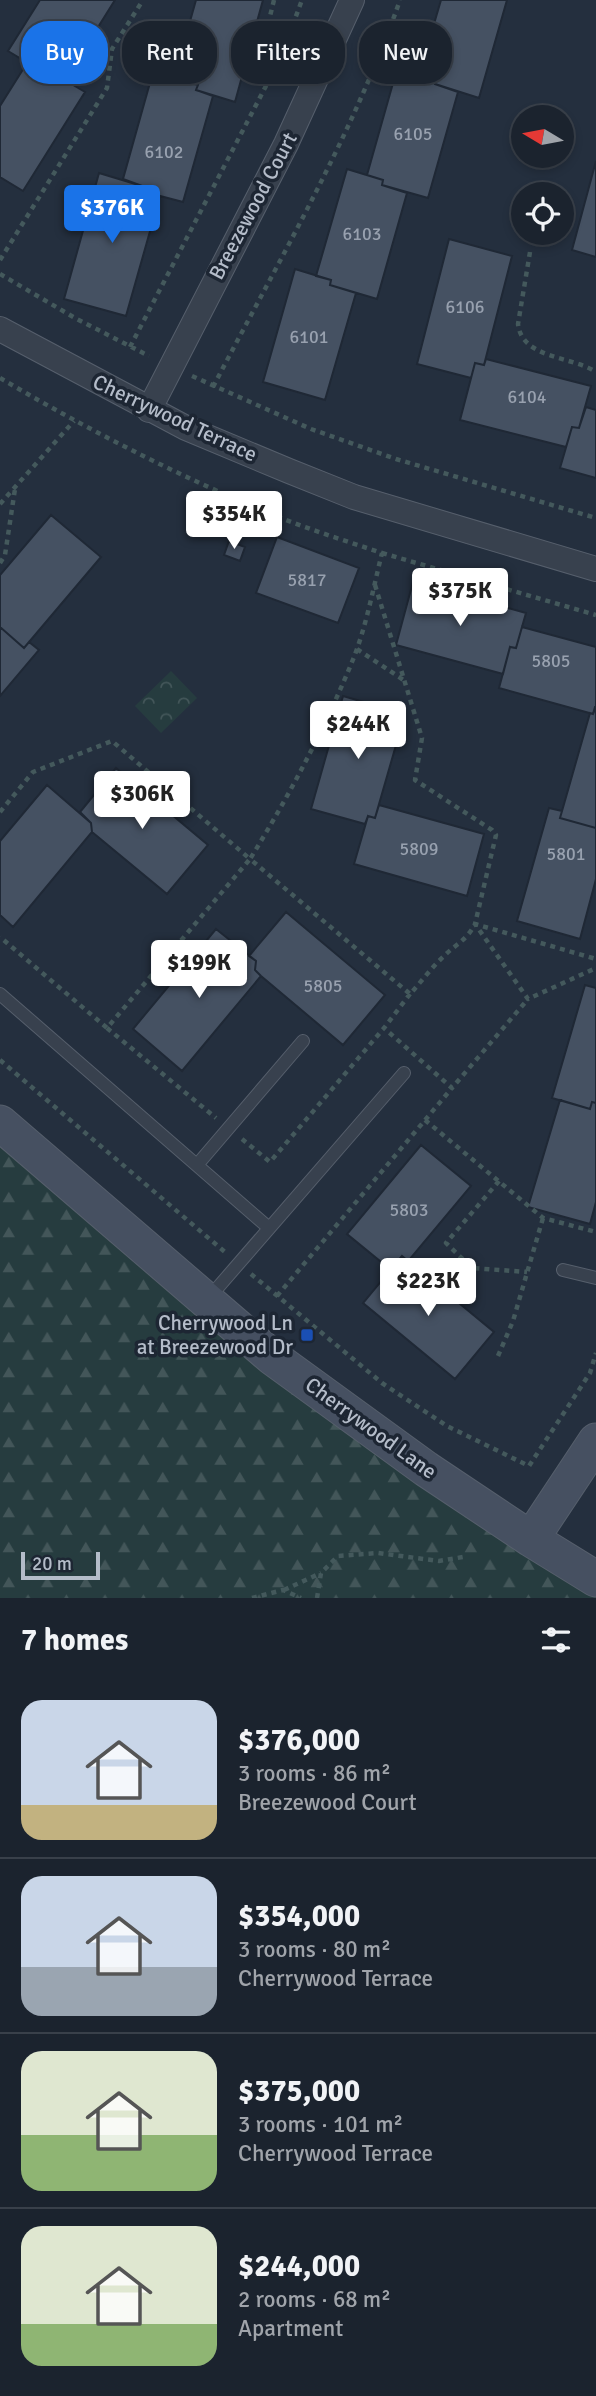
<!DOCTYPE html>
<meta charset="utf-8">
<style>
body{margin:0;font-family:Signika,sans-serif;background:#242b36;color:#f1f3f6;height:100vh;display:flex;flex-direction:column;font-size:26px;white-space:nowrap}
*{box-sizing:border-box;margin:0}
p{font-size:23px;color:#a0a4aa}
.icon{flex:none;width:38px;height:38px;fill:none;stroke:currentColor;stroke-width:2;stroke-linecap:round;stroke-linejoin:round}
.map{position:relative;height:1598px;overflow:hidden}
.sheet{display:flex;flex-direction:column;background:#1b232e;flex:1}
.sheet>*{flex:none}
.guide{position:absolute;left:21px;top:21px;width:555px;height:63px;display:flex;gap:14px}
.needle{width:46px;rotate:280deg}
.buttons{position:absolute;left:511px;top:105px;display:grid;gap:14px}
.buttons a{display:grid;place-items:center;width:63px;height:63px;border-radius:50%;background:#1b232e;box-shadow:0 4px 10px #0003,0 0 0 2px #39404a;font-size:35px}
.scale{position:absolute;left:21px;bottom:18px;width:79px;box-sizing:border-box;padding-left:7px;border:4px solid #b4bcc9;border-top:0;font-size:19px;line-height:24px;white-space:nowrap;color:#b4bcc9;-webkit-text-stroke:5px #1d2633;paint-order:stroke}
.price{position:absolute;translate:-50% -60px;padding:0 16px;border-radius:7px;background:#fff;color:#222;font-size:23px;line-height:46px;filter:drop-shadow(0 2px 4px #0008)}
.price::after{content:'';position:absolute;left:50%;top:42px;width:21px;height:16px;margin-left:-10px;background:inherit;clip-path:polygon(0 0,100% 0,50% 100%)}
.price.current{background:#1a73e8;color:#fff}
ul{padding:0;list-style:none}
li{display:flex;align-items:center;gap:21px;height:175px;padding:0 21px}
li+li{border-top:2px solid #39404a}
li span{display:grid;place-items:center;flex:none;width:196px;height:140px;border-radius:21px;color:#555}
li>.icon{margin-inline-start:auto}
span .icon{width:84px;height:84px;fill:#fffc;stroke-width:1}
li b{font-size:30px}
h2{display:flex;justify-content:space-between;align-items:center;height:84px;padding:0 21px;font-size:30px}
.pill{padding:0 24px;border-radius:28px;background:#1b232e;box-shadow:0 4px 10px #0003,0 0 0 2px #39404a;font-size:24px;line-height:63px}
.pill.current{background:#1a73e8;color:#fff}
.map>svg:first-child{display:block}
.forest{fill:url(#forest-firs)}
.park{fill:url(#park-crowns)}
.building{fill:#455162;stroke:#1f2835;stroke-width:2}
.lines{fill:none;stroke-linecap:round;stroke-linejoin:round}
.lane-casing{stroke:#565f6c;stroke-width:14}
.street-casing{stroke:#565f6c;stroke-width:26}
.secondary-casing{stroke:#565f6c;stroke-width:37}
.path{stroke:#44595c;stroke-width:4.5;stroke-dasharray:5 5;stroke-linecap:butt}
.lane{stroke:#38414e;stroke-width:12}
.street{stroke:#38414e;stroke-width:24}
.secondary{stroke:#465061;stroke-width:35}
.transit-dot{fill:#1a4fb4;stroke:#1d2633;stroke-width:2.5}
.labels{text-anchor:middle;stroke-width:7;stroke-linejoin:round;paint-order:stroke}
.number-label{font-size:18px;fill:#98a1af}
.street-label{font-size:21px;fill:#b4bcc9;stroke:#1d2633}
.poi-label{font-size:21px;fill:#b4bcc9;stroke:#1d2633;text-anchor:end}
</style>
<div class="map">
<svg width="596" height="1598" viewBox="0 0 596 1598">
<defs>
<pattern id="forest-firs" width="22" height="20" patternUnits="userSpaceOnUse" patternTransform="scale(1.75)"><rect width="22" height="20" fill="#263c3f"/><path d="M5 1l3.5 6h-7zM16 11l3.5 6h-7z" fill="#435659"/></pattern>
<pattern id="park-crowns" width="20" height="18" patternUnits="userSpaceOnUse" patternTransform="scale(1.75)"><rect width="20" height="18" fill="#263c3f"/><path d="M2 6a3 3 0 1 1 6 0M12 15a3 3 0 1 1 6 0" fill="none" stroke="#435659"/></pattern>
</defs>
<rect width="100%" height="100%" fill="#242f3e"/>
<path class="forest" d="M0 1123 272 1357 596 1579V1598H0Z"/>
<path class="park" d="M171 671 197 698 161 733 135 706Z"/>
<path class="building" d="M40 0H115L65 80 46 69 43 72 8 51Z
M40 0H115L65 80 46 69 43 72 8 51Z
M196 0H263L235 102 196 90 198 85 174 78Z
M196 0H263L235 102 196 90 198 85 174 78Z
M441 0H507L479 98 435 84 436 80 419 75Z
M27 63 43 72 46 69 85 92 23 191 0 177V106Z
M27 63 43 72 46 69 85 92 23 191 0 177V106Z
M397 69 436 80 435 84 458 92 428 198 382 185 383 180 367 175Z
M153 72 198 85 196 90 213 96 183 202 141 191 142 186 123 179Z
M153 72 198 85 196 90 213 96 183 202 141 191 142 186 123 179Z
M596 161V257L572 250Z
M347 169 383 180 382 185 407 193 377 299 330 285 331 280 316 276Z
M99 173 142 186 141 191 160 196 126 316 64 299Z
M99 173 142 186 141 191 160 196 126 316 64 299Z
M449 239 512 256 484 365 475 363 471 378 417 364Z
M295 269 331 280 330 285 356 293 325 400 263 382Z
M486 359 591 386 579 428 572 427 566 447 460 420 475 363 484 365Z
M586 407 596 410V478L560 468 572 427 579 428Z
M51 515 101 557 24 648 0 627V575Z
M51 515 101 557 24 648 0 627V575Z
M277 537 359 568 338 623 256 593Z
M229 541 245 547 240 561 224 555Z
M413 582 526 613 516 648 510 647 503 674 396 645Z
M0 627 24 648 29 642 39 650 0 696Z
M0 627 24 648 29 642 39 650 0 696Z
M522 627 596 647V707L593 714 499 688 510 647 516 648Z
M343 696 405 714 375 818 368 816 365 824 311 809Z
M595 707H596V828L560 818 590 713 593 714Z
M116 768 208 845 167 894 92 832 91 823 80 812Z
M116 768 208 845 167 894 92 832 91 823 80 812Z
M47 785 91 823 92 832 13 927 0 915V841Z
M47 785 91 823 92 832 13 927 0 915V841Z
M379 805 484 834 467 896 354 864 368 816 375 818Z
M549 808 562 811 560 818 596 828V879L580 939 517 921Z
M286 912 385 995 343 1045 261 976 255 970 256 961 249 956Z
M216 929 256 961 255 970 261 976 182 1071 133 1029Z
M585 985 596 988V1103L592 1102 590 1109 552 1098Z
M560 1100 590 1109 592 1102 596 1103V1202L590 1224 528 1207Z
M421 1145 471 1186 410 1259H400L391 1270 347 1234Z
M402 1256 494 1332 455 1379 363 1303Z"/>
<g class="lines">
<defs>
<path id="lane" d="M0 994 269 1228
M197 1165 303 1041
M563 1270 596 1278
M207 1300 404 1073"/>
<path id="street" d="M0 329 186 428 289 471 354 497 596 569
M149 410 286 144 352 0"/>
<path id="secondary" d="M0 1123 272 1357 426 1469 531 1539 596 1579
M531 1539 596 1441"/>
</defs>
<use href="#lane" class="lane-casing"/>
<use href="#street" class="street-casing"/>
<use href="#secondary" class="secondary-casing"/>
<path class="path" d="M274 0 261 53 280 59 302 0
M530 252 518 324C522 359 572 356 596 372
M0 260 107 88 112 49 143 0
M0 274 75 318 149 356
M130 347 280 59
M192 376 311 429 396 459 596 518
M0 378C90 431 184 479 281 518 314 531 349 542 382 553 373 589 366 628 352 662 324 730 289 796 250 859L410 994C421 982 432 967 444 956 457 943 466 941 475 924L596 959
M213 387C279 260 353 135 400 0
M0 504 74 421
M382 553 596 615
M0 563 5 555 15 489
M375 585 422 738 415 780 492 830 496 835 475 924 528 999 596 968
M357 649 405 681
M0 812 33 772 112 741 250 859 107 1028 0 937
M410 994 384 1028 452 1088 528 999
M107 1028 216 1118
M0 1060 226 1253
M425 1120 543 1218 596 1232
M242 1139 270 1162 384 1028
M499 1181 446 1243 472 1268 527 1272
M251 1274 382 1383 447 1426 529 1466 590 1373 596 1353
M277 1296 452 1088
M498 1356 513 1321 543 1218
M284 1590 321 1573
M252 1598 283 1590 301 1598
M317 1598 321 1573 338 1556 378 1553 439 1561 463 1557"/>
<use href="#lane" class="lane"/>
<use href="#street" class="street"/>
<use href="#secondary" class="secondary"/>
</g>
<rect class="transit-dot" x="300" y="1328" width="14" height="14" rx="3.5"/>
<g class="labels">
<g class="number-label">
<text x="413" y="140">6105</text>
<text x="164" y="158">6102</text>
<text x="362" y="240">6103</text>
<text x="465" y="313">6106</text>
<text x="309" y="343">6101</text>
<text x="527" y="403">6104</text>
<text x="307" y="586">5817</text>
<text x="551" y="667">5805</text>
<text x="419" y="855">5809</text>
<text x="566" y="860">5801</text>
<text x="323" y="992">5805</text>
<text x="409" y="1216">5803</text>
</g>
<g class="street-label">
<text transform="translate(253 206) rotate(-62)" y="7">Breezewood Court</text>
<text transform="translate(175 418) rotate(25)" y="7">Cherrywood Terrace</text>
<text transform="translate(371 1428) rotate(36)" y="7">Cherrywood Lane</text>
</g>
<g class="poi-label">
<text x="293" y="1330">Cherrywood Ln<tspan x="293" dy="24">at Breezewood Dr</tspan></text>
</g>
</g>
</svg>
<div class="buttons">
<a><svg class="needle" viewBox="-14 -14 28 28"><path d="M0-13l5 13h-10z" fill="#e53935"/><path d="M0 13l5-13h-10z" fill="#a0a4aa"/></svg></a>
<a><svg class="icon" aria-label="locate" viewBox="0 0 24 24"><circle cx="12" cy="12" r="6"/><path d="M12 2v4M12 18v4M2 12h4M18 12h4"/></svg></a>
</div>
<div class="scale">20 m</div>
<b class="price current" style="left:112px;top:245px">$376K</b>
<b class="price" style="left:234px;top:551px">$354K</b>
<b class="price" style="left:460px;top:628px">$375K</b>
<b class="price" style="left:358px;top:761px">$244K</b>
<b class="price" style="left:142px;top:831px">$306K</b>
<b class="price" style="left:199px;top:1000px">$199K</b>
<b class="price" style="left:428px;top:1318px">$223K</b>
<div class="guide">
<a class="pill current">Buy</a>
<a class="pill">Rent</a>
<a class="pill">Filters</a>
<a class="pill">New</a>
</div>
</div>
<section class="sheet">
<h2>7 homes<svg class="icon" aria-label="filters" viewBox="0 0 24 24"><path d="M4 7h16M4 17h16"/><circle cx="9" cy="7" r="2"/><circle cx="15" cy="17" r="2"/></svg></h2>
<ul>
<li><span style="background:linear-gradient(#c9d6e8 75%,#c2b280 0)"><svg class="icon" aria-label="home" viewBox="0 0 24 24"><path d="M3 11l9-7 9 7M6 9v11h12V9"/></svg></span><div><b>$376,000</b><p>3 rooms · 86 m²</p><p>Breezewood Court</p></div></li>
<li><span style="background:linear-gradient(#c9d6e8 65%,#9aa5b1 0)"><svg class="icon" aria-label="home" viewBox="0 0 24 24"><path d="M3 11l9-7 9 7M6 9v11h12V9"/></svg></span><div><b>$354,000</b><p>3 rooms · 80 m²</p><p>Cherrywood Terrace</p></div></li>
<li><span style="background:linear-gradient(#dfe7d0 60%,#8fb573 0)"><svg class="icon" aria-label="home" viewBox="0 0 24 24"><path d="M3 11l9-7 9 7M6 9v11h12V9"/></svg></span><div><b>$375,000</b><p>3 rooms · 101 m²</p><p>Cherrywood Terrace</p></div></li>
<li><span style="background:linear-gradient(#dfe7d0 70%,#8fb573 0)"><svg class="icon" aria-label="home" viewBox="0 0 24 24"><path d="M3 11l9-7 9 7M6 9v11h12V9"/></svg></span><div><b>$244,000</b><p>2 rooms · 68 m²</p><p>Apartment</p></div></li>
</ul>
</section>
